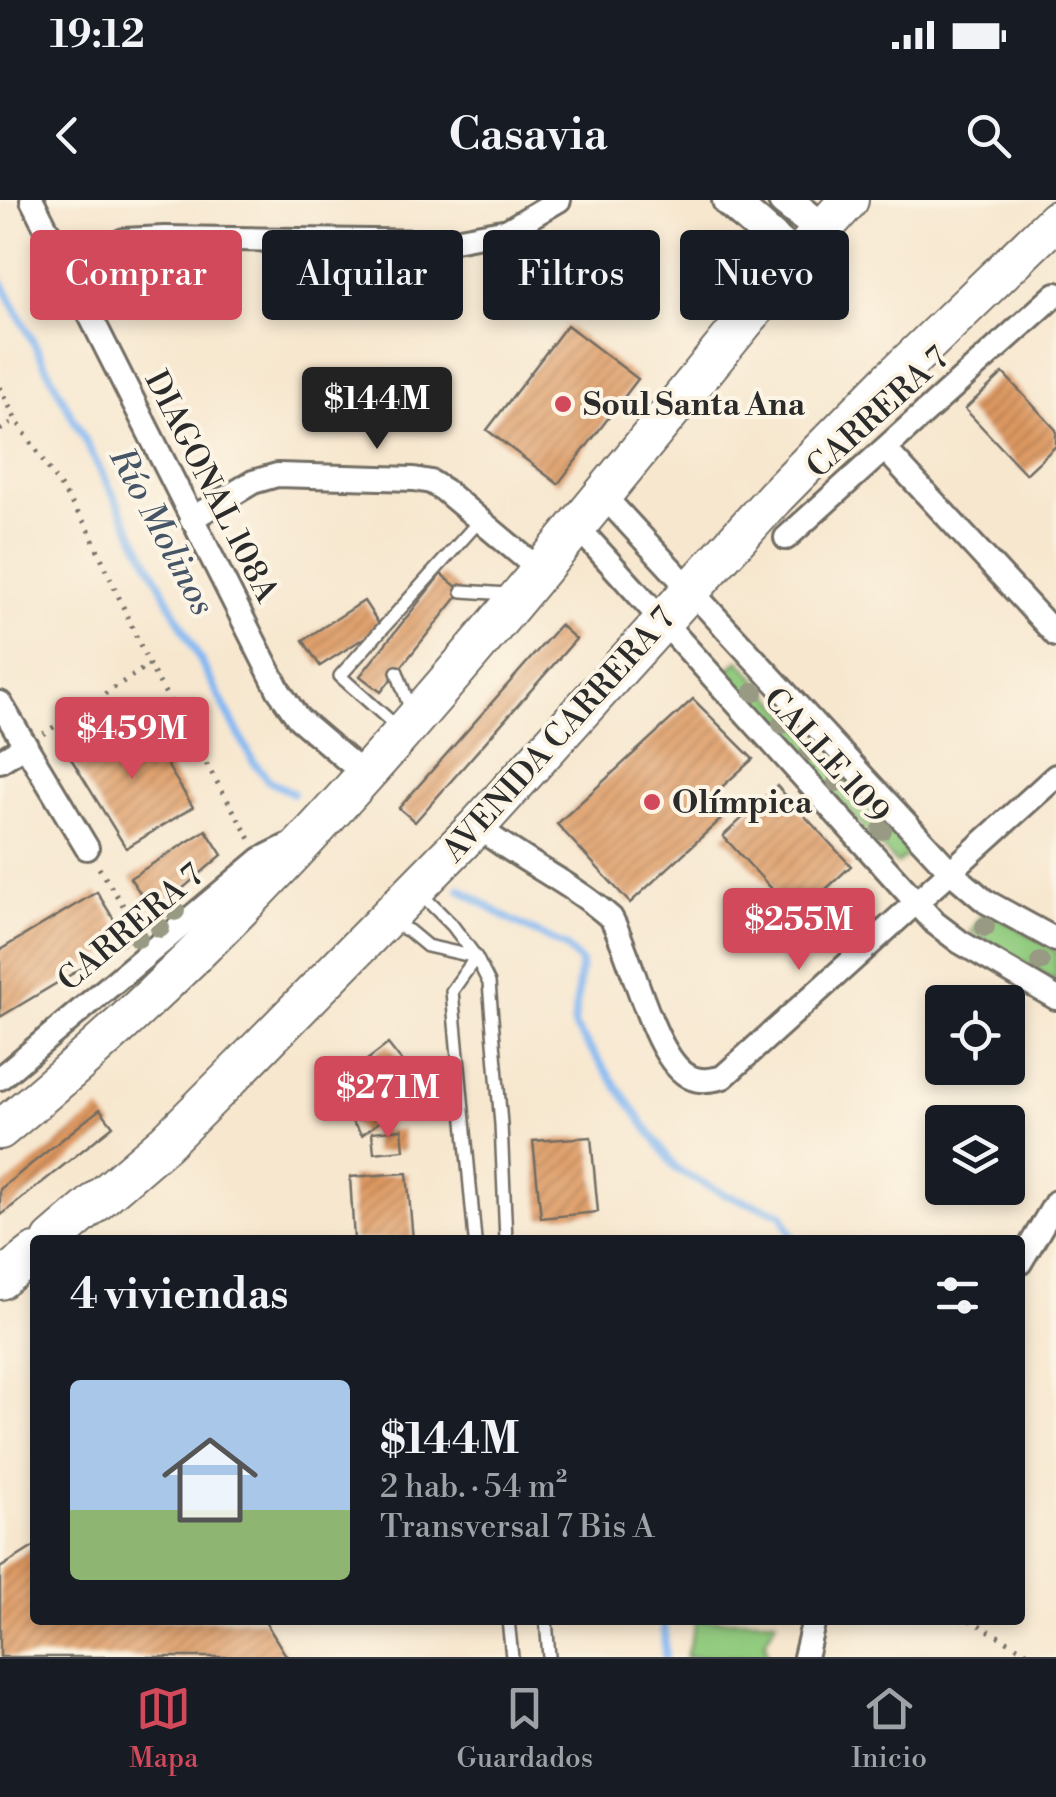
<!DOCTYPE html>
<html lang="es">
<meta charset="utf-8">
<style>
body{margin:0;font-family:"Libre Bodoni",serif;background:#242831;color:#f1f3f6;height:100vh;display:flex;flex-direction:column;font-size:38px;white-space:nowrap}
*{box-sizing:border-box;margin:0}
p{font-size:32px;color:#9ea1a6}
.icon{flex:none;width:55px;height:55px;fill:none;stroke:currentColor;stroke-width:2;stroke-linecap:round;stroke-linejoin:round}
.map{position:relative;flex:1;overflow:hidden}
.drawer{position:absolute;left:30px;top:1035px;width:995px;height:390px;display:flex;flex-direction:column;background:#171b24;border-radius:10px;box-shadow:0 5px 15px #0003}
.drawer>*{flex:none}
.top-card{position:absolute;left:30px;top:30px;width:998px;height:90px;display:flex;gap:20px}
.controls{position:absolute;left:925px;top:785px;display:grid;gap:20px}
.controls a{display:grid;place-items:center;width:100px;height:100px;border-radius:10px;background:#171b24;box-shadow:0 5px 15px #0003;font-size:50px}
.price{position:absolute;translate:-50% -85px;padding:0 22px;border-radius:10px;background:#d1495b;color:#fff;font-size:32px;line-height:65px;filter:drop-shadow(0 2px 5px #0008)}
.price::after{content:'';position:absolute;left:50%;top:60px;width:30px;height:22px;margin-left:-15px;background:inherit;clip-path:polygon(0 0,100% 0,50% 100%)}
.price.selected{background:#222;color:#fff}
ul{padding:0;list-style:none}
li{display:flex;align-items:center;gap:30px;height:250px;padding:0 40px}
li span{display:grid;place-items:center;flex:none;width:280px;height:200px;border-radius:10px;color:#555}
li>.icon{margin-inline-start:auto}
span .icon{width:120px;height:120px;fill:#fffc;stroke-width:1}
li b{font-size:42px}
h2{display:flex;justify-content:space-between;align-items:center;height:120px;padding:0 40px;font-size:42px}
.chip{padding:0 35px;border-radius:10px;background:#171b24;box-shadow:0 5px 15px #0003;font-size:35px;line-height:90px}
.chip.selected{background:#d1495b;color:#fff}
.status{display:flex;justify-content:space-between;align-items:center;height:70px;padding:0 50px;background:#171b24;direction:ltr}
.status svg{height:28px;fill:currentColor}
header{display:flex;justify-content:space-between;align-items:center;height:130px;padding:0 40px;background:#171b24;font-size:45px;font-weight:600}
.tab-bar{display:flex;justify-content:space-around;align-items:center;height:140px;border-top:2px solid #363941;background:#171b24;font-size:28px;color:#9ea1a6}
.tab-bar a{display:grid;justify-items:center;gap:5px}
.tab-bar .selected{color:#d1495b}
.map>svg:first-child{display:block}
.green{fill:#92cc7f;stroke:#5e7c55;stroke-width:2.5}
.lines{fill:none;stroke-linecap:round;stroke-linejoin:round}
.stream{stroke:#83b8f2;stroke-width:8}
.building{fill:url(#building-hatch)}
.lane-casing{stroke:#726d64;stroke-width:16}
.street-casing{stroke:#726d64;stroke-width:28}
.secondary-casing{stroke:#726d64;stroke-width:38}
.primary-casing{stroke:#726d64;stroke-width:42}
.path{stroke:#726d64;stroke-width:5;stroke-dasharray:2.5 8;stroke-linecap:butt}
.lane{stroke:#fff;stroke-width:11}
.street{stroke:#fff;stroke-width:22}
.secondary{stroke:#fff;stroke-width:32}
.primary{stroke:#fff;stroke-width:38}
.tree{fill:#989a83}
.poi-dot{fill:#d1495b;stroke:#fcf5e5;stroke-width:4}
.labels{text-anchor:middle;stroke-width:8;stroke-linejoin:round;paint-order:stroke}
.poi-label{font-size:32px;font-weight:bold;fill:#2b2b2b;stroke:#fcf5e5;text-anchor:start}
.street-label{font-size:32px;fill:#2b2b2b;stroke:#fcf5e5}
.water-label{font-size:35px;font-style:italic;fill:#455567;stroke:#fcf5e5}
</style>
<div class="status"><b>19:12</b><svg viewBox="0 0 49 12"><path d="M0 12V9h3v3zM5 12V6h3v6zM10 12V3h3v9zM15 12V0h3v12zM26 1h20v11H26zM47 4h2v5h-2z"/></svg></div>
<header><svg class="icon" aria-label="back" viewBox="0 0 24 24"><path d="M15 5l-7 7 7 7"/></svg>Casavia<svg class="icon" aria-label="search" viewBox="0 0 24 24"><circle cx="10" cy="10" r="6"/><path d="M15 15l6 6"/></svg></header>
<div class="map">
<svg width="1056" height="1457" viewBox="0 0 1056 1457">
<defs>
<pattern id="building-hatch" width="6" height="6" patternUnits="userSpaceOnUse" patternTransform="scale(2.5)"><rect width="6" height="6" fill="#dd9861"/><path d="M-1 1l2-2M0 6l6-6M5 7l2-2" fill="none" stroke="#b37c50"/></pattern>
</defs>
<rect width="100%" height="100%" fill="#fcf5e5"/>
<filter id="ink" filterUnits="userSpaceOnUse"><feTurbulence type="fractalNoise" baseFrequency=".01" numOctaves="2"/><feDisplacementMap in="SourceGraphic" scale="20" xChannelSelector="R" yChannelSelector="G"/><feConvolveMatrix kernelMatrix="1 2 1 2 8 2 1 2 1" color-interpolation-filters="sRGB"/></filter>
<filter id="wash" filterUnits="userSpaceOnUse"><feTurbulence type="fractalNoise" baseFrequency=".0048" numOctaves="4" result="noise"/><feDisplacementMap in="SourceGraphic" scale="40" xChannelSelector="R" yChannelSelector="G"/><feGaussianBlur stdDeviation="2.25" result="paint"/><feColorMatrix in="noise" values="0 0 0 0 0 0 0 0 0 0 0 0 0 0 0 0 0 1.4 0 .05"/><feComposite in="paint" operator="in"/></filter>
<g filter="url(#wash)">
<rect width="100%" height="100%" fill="#f7e7cf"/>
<path class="green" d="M739 460 912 651 897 664 724 474Z
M985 709 1056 751V782L971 731Z
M696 1420H777L765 1442 768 1457H686Z"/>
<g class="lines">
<path class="stream" d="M0 79 253 561 269 581 293 593
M460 689 508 719 566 747 581 763 574 826 676 969 726 995 782 1014 793 1040
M664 1420 665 1457"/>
</g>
<g id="blocks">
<path class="building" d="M567 125 638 179 558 284 487 230Z
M1003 173 1056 230V246L1026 274 965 209Z
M441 374 462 391 381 492 360 476Z
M364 401 381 427 320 466 303 440Z
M560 425 576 439 415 622 399 608Z
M693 499 753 559 715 593 731 610 630 703 557 624Z
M137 516 193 607 126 648 70 557Z
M777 586 851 666 797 716 723 636Z
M206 630 222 655 154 713 130 678Z
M97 692 127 741 0 817V750Z
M388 844 423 888 362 935 328 890Z
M100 909 113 926 0 1016V989Z
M402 929 404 950 374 953 372 932Z
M591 937 598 1012 541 1018 533 941Z
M407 973 413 1040H354L350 977Z
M35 1346V1420H264L287 1457H0V1368Z"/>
</g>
</g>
<g filter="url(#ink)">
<use href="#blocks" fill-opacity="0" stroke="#726d64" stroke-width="2.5"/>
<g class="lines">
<defs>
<path id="lane" d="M462 391 508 394
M397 472 411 511
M397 527 340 476 480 320
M421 694 452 725 476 757 489 783 501 924 506 1040
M390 722 409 731 427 746 476 757 452 791 475 1040
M508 1420 512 1457
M546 1420 549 1457"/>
<path id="street" d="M32 0 279 491 298 518 366 576
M65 67 124 40 164 38 444 42 508 30 559 0
M885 249 1056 435
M601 293 951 672 985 701 1056 740
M191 319 253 282 277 275 414 279 431 282 444 290 538 369
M575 324 935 723 960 742 1056 798
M786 338 1056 94
M0 503 87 648
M0 561 26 545
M477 626C519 660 571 682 611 718 633 756 653 862 692 878 702 882 713 880 723 877L1056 576
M0 878 261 659 287 646
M1020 1063 1056 1002
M805 1457 814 1420"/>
<path id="secondary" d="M729 0 796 59
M785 0 823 30"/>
<path id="primary" d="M0 930C307 680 544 362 796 59L849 0
M52 1040 166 942 227 881 477 626 776 296 891 179 1056 20
M0 1080 35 1053"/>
</defs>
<use href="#lane" class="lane-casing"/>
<use href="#street" class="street-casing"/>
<use href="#secondary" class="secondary-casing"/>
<use href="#primary" class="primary-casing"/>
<path class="path" d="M0 187 16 220 88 328 149 465 250 639
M0 230 16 220
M43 534 149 465
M99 668 139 730
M970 1420 1035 1457"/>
<use href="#lane" class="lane"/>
<use href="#street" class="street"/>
<use href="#secondary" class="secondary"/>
<use href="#primary" class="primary"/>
</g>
<g class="tree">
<circle cx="754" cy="492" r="10"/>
<circle cx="782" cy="524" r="10"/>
<circle cx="810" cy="551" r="10"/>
<circle cx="837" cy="582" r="10"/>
<circle cx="882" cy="630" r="10"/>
<circle cx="175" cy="711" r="10"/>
<circle cx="985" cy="727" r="10"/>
<circle cx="160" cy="728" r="10"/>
<circle cx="138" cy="738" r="10"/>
<circle cx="1040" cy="762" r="10"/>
</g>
</g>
<g class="poi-dot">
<circle cx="563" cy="204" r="10"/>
<circle cx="652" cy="602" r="10"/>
</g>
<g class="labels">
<g class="poi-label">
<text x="583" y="215">Soul Santa Ana</text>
<text x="672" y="613">Olímpica</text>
</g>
<g class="street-label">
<text transform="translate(877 212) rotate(-42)" y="11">CARRERA 7</text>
<text transform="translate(212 286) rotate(63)" y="11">DIAGONAL 108A</text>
<text transform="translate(558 534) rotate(-48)" y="11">AVENIDA CARRERA 7</text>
<text transform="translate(827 555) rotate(48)" y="11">CALLE 109</text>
<text transform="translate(130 727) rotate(-40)" y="11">CARRERA 7</text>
</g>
<g class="water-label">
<text transform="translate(163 331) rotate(62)" y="12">Río Molinos</text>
</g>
</g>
</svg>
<div class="controls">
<a><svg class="icon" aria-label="locate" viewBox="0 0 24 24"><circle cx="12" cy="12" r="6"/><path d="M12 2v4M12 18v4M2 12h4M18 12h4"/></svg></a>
<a><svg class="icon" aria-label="layers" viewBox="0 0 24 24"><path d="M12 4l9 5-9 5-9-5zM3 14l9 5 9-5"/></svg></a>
</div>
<b class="price selected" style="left:377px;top:252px">$144M</b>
<b class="price" style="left:132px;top:582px">$459M</b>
<b class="price" style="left:799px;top:773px">$255M</b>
<b class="price" style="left:388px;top:941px">$271M</b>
<div class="top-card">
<a class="chip selected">Comprar</a>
<a class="chip">Alquilar</a>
<a class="chip">Filtros</a>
<a class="chip">Nuevo</a>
</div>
<section class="drawer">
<h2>4 viviendas<svg class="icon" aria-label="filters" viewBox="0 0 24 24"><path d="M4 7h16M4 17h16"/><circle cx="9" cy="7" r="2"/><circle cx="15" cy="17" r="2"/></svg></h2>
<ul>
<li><span style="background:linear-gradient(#a9c7e8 65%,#8fb573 0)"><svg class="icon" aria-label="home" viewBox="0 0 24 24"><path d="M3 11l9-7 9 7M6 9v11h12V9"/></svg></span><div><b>$144M</b><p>2 hab. · 54 m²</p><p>Transversal 7 Bis A</p></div></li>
</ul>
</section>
</div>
<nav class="tab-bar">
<a class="selected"><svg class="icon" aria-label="map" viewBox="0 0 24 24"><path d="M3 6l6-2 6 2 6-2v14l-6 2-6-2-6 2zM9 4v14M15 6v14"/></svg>Mapa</a>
<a><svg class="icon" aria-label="saved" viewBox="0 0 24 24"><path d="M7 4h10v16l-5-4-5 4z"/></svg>Guardados</a>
<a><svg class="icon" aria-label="home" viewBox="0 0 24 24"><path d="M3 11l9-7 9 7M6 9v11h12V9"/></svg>Inicio</a>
</nav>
